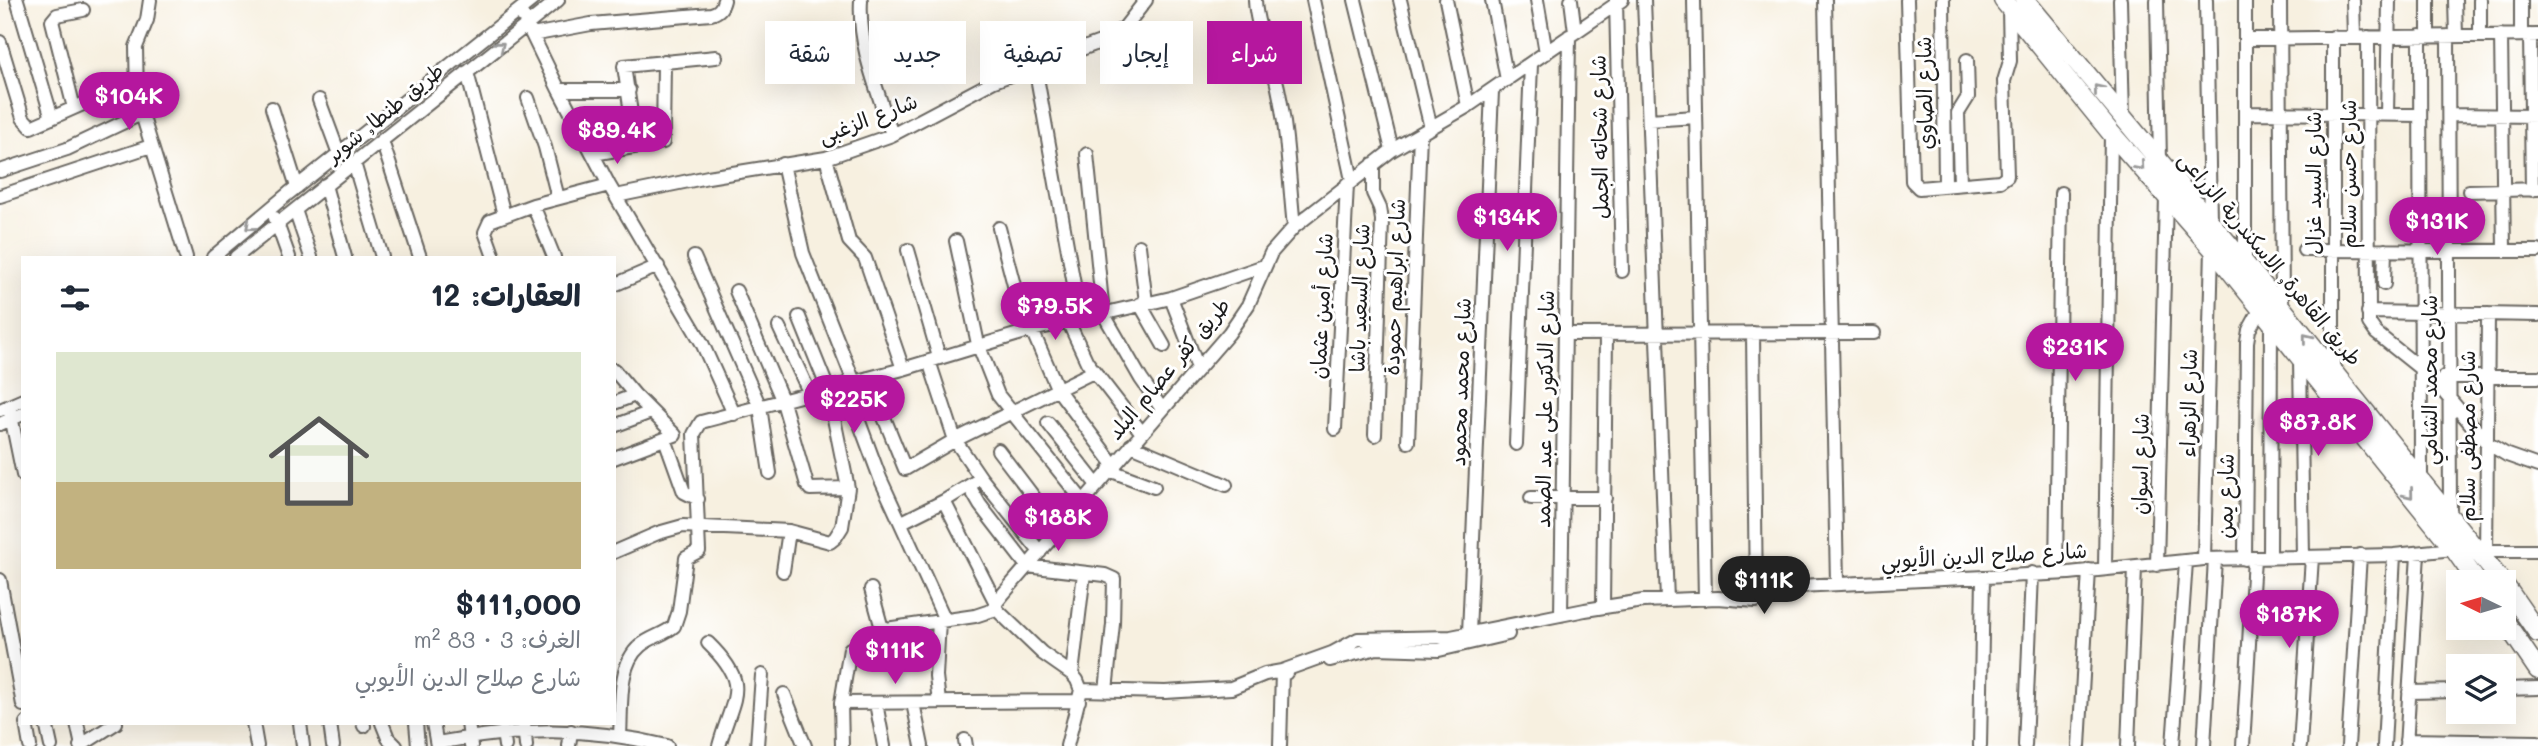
<!DOCTYPE html>
<html lang="ar">
<meta charset="utf-8">
<style>
body{margin:0;font-family:Mali,"Playpen Sans Arabic",sans-serif;background:#f6f6f7;color:#1f2937;direction:rtl;height:100vh;display:flex;flex-direction:column;font-size:26px;white-space:nowrap}
*{box-sizing:border-box;margin:0}
p{font-size:23px;color:#747a83}
.icon{flex:none;width:38px;height:38px;fill:none;stroke:currentColor;stroke-width:2;stroke-linecap:round;stroke-linejoin:round}
.map{position:relative;flex:1;overflow:hidden;direction:ltr}
.sheet{position:absolute;left:21px;top:256px;width:595px;height:469px;display:flex;flex-direction:column;background:#fff;border-radius:0px;box-shadow:0 7px 28px #0002;direction:rtl}
.sheet>*{flex:none}
.banner{position:absolute;left:637px;top:21px;width:665px;height:63px;direction:rtl;display:flex;gap:14px}
.needle{width:46px;rotate:275deg}
.controls{position:absolute;left:2446px;top:570px;display:grid;gap:14px}
.controls a{display:grid;place-items:center;width:70px;height:70px;border-radius:0px;background:#fff;box-shadow:0 7px 28px #0002;font-size:35px}
.price{position:absolute;translate:-50% -60px;padding:0 16px;border-radius:24px;background:#b5179e;color:#fff;font-size:23px;line-height:46px;filter:drop-shadow(0 2px 4px #0008)}
.price::after{content:'';position:absolute;left:50%;top:42px;width:21px;height:16px;margin-left:-10px;background:inherit;clip-path:polygon(0 0,100% 0,50% 100%)}
.price.selected{background:#222;color:#fff}
ul{padding:0;list-style:none}
li{display:grid;align-content:center;gap:14px;height:371px;padding:0 35px}
li span{display:grid;place-items:center;height:217px;border-radius:0px;color:#555}
li>.icon{margin-inline-start:auto}
span .icon{width:126px;height:126px;fill:#fffc;stroke-width:1}
li b{font-size:30px}
h2{display:flex;justify-content:space-between;align-items:center;height:84px;padding:0 35px;font-size:30px}
.tag{padding:0 24px;border-radius:0px;background:#fff;box-shadow:0 7px 28px #0002;font-size:24px;line-height:63px}
.tag.selected{background:#b5179e;color:#fff}
.map>svg:first-child{display:block}
.lines{fill:none;stroke-linecap:round;stroke-linejoin:round}
.minor-casing{stroke:#696661;stroke-width:16}
.highway-casing{stroke:#696661;stroke-width:21}
.minor{stroke:#fff;stroke-width:12}
.highway{stroke:#fff;stroke-width:18}
.oneway{stroke:#999}
.labels{text-anchor:middle;stroke-width:6;stroke-linejoin:round;paint-order:stroke}
.street-label{font-size:21px;fill:#1c1c1c;stroke:#fff}
</style>
<div class="map">
<svg width="2538" height="746" viewBox="0 0 2538 746">
<rect width="100%" height="100%" fill="#fff"/>
<filter id="ink" filterUnits="userSpaceOnUse"><feTurbulence type="fractalNoise" baseFrequency=".0143" numOctaves="2"/><feDisplacementMap in="SourceGraphic" scale="14" xChannelSelector="R" yChannelSelector="G"/><feConvolveMatrix kernelMatrix="1 2 1 2 8 2 1 2 1" color-interpolation-filters="sRGB"/></filter>
<filter id="wash" filterUnits="userSpaceOnUse"><feTurbulence type="fractalNoise" baseFrequency=".00686" numOctaves="4" result="noise"/><feDisplacementMap in="SourceGraphic" scale="28" xChannelSelector="R" yChannelSelector="G"/><feGaussianBlur stdDeviation="1.57" result="paint"/><feColorMatrix in="noise" values="0 0 0 0 0 0 0 0 0 0 0 0 0 0 0 0 0 1.4 0 .05"/><feComposite in="paint" operator="in"/></filter>
<g filter="url(#wash)">
<rect width="100%" height="100%" fill="#f7f0e0"/>
</g>
<g filter="url(#ink)">
<g class="lines">
<defs>
<path id="minor" d="M17 0 52 118
M150 0 147 20 136 47 137 98 186 257
M861 0C858 47 878 91 892 135
M1255 0C1256 28 1272 60 1278 88 1288 134 1289 181 1294 227
M1313 0 1352 180
M1355 0 1392 150
M1400 0 1431 128
M1446 0 1468 106
M1492 0 1507 80
M1537 0 1546 53
M1571 0 1575 32
M1616 0 1622 271
M1644 0 1667 600
M1694 0 1705 599
M1825 0 1837 583
M1907 0 1912 181 1919 188 2000 181 2007 176 2004 81 2010 61 2009 8
M1943 0 1945 186
M2120 0 2123 118
M2157 0 2160 162
M2206 0 2210 220
M2245 0V263
M2280 0 2282 308
M2353 0 2354 37
M2455 0 2456 36
M2521 0V35
M520 10 559 90 609 185 702 343 734 414
M532 35 591 24 711 14C719 12 722 8 724 0
M2480 35V0
M2501 35 2504 251
M2530 35 2532 190
M2420 36 2421 478
M2428 36V0
M2448 36 2450 514
M2333 37V371
M2368 37 2369 323 2376 333 2431 377 2487 443 2507 455 2538 466
M2245 39 2538 35
M0 42 23 118 31 127 135 81
M1035 66 1080 318
M467 72 504 215
M559 90H629
M528 98 545 147 558 198
M319 100 339 154
M74 108 52 21 57 15 83 10
M272 108 297 187
M2246 113 2420 115
M2387 114 2389 0
M2449 115 2538 116
M573 117 631 113 624 66 716 57
M1649 120 1696 117
M382 141 420 257
M593 154 663 142 664 61
M1087 154 1103 313 1141 379 1162 409
M826 158 849 241 865 258 903 369
M354 163 382 257
M783 164 803 253 854 382
M1373 164V193L1380 208 1382 220 1375 435
M0 171 67 149 141 114
M1960 184 1958 113 1968 97 1967 60
M325 185 345 257
M2469 191 2538 189
M0 196 151 146
M616 196 708 177 826 158 892 135 994 81 1106 40 1125 27 1146 0
M533 205 554 257
M295 210 311 257
M275 218 289 257
M999 228 1026 331
M956 241 978 344 998 395 1083 501
M1139 246 1146 302
M908 250 939 357
M2304 250 2538 251
M213 257 289 193 532 0
M236 257 558 0
M494 257 485 232 490 221 533 205 609 185
M694 257 760 407 770 473
M2384 284 2385 250
M614 285 658 266
M736 291 783 402 807 485 810 489 848 488
M1171 298 1198 368
M1140 304 1164 346
M2368 312 2538 315
M1068 321 1087 362 1142 433
M779 327 810 394
M1032 330 1058 390 1114 465
M1753 333 1756 601
M1565 334 1874 333
M2300 360 2303 557
M929 361 955 440 981 478 1040 552
M614 370 635 395 675 435 614 458
M2444 377H2538
M868 378 905 469 955 440 1093 372
M845 384 880 478 945 620
M614 403 635 395
M9 406 23 475
M0 410 23 400
M1048 423 1097 485
M0 424 23 414
M614 426 651 412
M1335 429 1347 184
M665 439 684 492 698 499
M1408 442 1420 134
M1516 444 1531 64
M1131 445 1226 485
M998 450 1058 529
M1109 470 1154 487
M969 486 980 505 1027 566 1105 575 1114 579 1113 624 1106 691
M1531 498H1605
M944 501 996 603
M902 522 944 501 975 482
M2486 551H2538
M614 552 658 533 683 526 789 531 830 542 835 538 842 527 848 488 828 389 799 317
M2270 558 2271 324
M2204 559 2212 248
M2245 559 2247 342 2249 330 2260 310
M2486 559 2488 314
M2157 565 2166 196
M2105 569 2111 133
M783 571 789 531
M2056 573 2061 193
M0 580 23 705
M871 589 881 625 886 629 975 616 996 609
M1603 606 1606 334
M996 609V603L1004 593 1229 333 1248 305 1271 253 1294 227 1392 150 1468 106 1622 0
M996 609 1042 653 1072 674 1077 680 1081 690 1067 746
M1561 615 1569 36
M1469 633 1492 91
M708 643C752 686 733 695 719 746
M1330 660 1377 648 1439 650 1508 634
M1072 674 1084 573
M2504 689 2538 688
M1081 690 1165 692 1231 688 1265 674 1282 671 1332 653 1358 639 1451 637 1585 610 1643 601 1718 598 1756 601 1778 587 2069 573 2204 559 2394 555 2454 549
M2409 692 2459 691
M784 694 805 746
M939 702 936 676 939 621
M841 703 1079 701
M876 703 884 746
M913 703 922 746
M26 723 30 746
M46 723 51 746
M77 723 82 746
M253 723 257 746
M300 723 303 746
M330 723 333 746
M363 723 364 726
M382 723 388 738 396 746
M416 723 418 746
M433 723 437 746
M468 723 471 746
M524 723 526 746
M503 732 505 746
M620 735C622 708 617 665 640 646 650 637 664 635 674 626L679 611 686 558 699 551 694 434 701 422 903 369 1032 330 1171 298 1264 266
M965 740 966 746
M2406 740 2538 742
M437 743C517 728 587 726 667 746
M80 746 116 723
M569 746 571 731
M757 746 762 675
M842 746 841 703 850 649
M1280 746 1282 671 1286 673
M1980 746 1983 577
M2025 746 2032 573
M2079 746 2089 570
M2128 746 2135 568
M2173 746 2186 562
M2204 746 2215 559
M2243 746 2254 558
M2300 746 2312 557
M2348 746 2360 555
M2384 746 2394 555
M2406 746 2418 554"/>
<path id="highway" d="M2003 0 2111 133 2212 248 2454 549 2478 583
M2025 0 2282 308 2503 583
M2504 584 2538 633
M2504 620 2538 670"/>
</defs>
<use href="#minor" class="minor-casing"/>
<use href="#highway" class="highway-casing"/>
<use href="#minor" class="minor"/>
<use href="#highway" class="highway"/>
</g>
<defs><path id="oneway-chevron" d="M-2-3.5L2.5 0L-2 3.5" fill="none" stroke-width="1.6" stroke-linecap="round" stroke-linejoin="round" transform="scale(1.75)"/></defs>
<g class="oneway">
<use href="#oneway-chevron" transform="translate(500 46) rotate(-39)"/>
<use href="#oneway-chevron" transform="translate(2098 89) rotate(-130)"/>
<use href="#oneway-chevron" transform="translate(2140 166) rotate(49)"/>
<use href="#oneway-chevron" transform="translate(250 226) rotate(140)"/>
<use href="#oneway-chevron" transform="translate(2307 338) rotate(-129)"/>
<use href="#oneway-chevron" transform="translate(2409 494) rotate(51)"/>
</g>
</g>
<g class="labels">
<g class="street-label">
<text transform="translate(1925 93) rotate(-91)" y="7">شارع الصاوي</text>
<text transform="translate(385 113) rotate(-39)" y="7">طريق طنطا, شوبر</text>
<text transform="translate(868 119) rotate(-21)" y="7">شارع الزغبى</text>
<text transform="translate(1600 137) rotate(-91)" y="7">شارع شحاته الجمل</text>
<text transform="translate(2349 174) rotate(-90)" y="7">شارع حسن سلام</text>
<text transform="translate(2314 183) rotate(-90)" y="7">شارع السيد غزال</text>
<text transform="translate(2270 259) rotate(50)" y="7">طريق القاهرة, الاسكندرية الزراعى</text>
<text transform="translate(1395 287) rotate(-88)" y="7">شارع ابراهيم حمودة</text>
<text transform="translate(1360 298) rotate(-88)" y="7">شارع السعيد باشا</text>
<text transform="translate(1322 306) rotate(-87)" y="7">شارع أمين عثمان</text>
<text transform="translate(1169 369) rotate(-50)" y="7">طريق كفر عصام البلد</text>
<text transform="translate(2430 380) rotate(-90)" y="7">شارع محمد الشامي</text>
<text transform="translate(1461 382) rotate(-88)" y="7">شارع محمد محمود</text>
<text transform="translate(2189 403) rotate(-89)" y="7">شارع الزهراء</text>
<text transform="translate(1545 409) rotate(-89)" y="7">شارع الدكتور على عبد الصمد</text>
<text transform="translate(2468 436) rotate(-90)" y="7">شارع مصطفى سلام</text>
<text transform="translate(2141 464) rotate(-89)" y="7">شارع اسوان</text>
<text transform="translate(2226 496) rotate(-89)" y="7">شارع يمن</text>
<text transform="translate(1984 556) rotate(-3)" y="7">شارع صلاح الدين الأيوبي</text>
</g>
</g>
</svg>
<div class="controls">
<a><svg class="needle" viewBox="-14 -14 28 28"><path d="M0-13l5 13h-10z" fill="#e53935"/><path d="M0 13l5-13h-10z" fill="#747a83"/></svg></a>
<a><svg class="icon" aria-label="layers" viewBox="0 0 24 24"><path d="M12 4l9 5-9 5-9-5zM3 14l9 5 9-5"/></svg></a>
</div>
<b class="price" style="left:129px;top:132px">$104K</b>
<b class="price" style="left:617px;top:166px">$89.4K</b>
<b class="price" style="left:1507px;top:253px">$134K</b>
<b class="price" style="left:2437px;top:257px">$131K</b>
<b class="price" style="left:1055px;top:342px">$79.5K</b>
<b class="price" style="left:2075px;top:383px">$231K</b>
<b class="price" style="left:854px;top:435px">$225K</b>
<b class="price" style="left:2318px;top:458px">$87.8K</b>
<b class="price" style="left:1058px;top:553px">$188K</b>
<b class="price selected" style="left:1764px;top:616px">$111K</b>
<b class="price" style="left:2289px;top:650px">$187K</b>
<b class="price" style="left:895px;top:686px">$111K</b>
<div class="banner">
<a class="tag selected">شراء</a>
<a class="tag">إيجار</a>
<a class="tag">تصفية</a>
<a class="tag">جديد</a>
<a class="tag">شقة</a>
</div>
<section class="sheet">
<h2>العقارات: 12<svg class="icon" aria-label="filters" viewBox="0 0 24 24"><path d="M4 7h16M4 17h16"/><circle cx="9" cy="7" r="2"/><circle cx="15" cy="17" r="2"/></svg></h2>
<ul>
<li><span style="background:linear-gradient(#dfe7d0 60%,#c2b280 0)"><svg class="icon" aria-label="home" viewBox="0 0 24 24"><path d="M3 11l9-7 9 7M6 9v11h12V9"/></svg></span><div><b>$111,000</b><p>الغرف: 3 · 83 m²</p><p>شارع صلاح الدين الأيوبي</p></div></li>
</ul>
</section>
</div>
